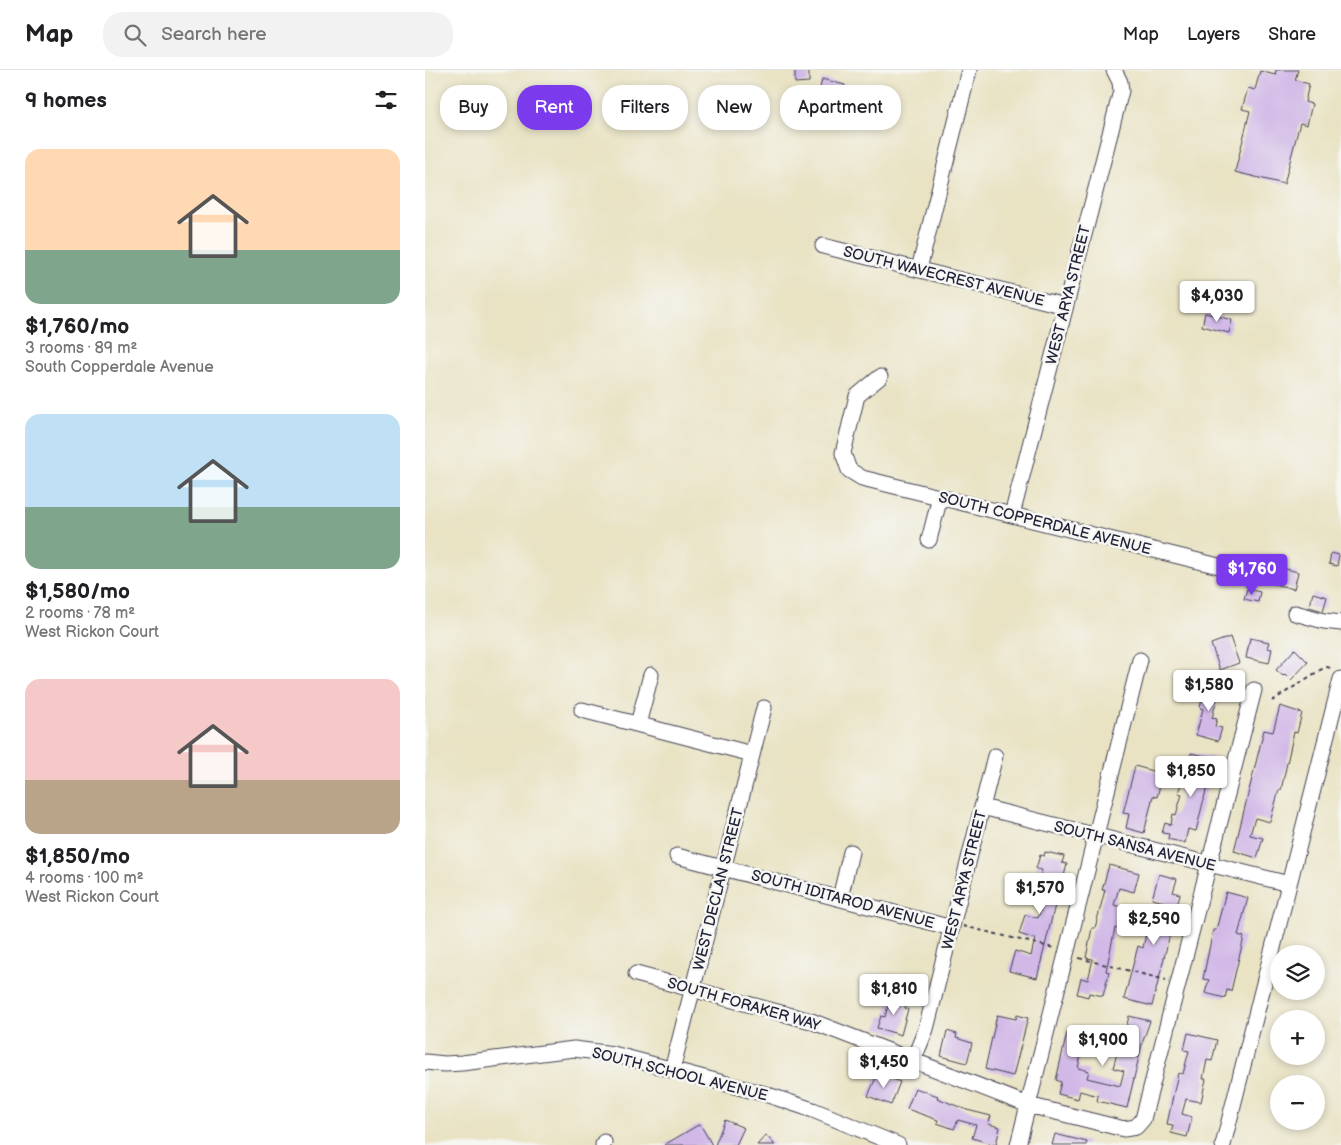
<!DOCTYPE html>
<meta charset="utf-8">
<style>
body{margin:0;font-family:"Balsamiq Sans",sans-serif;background:#f2f2f2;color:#202124;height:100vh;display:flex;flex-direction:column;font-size:19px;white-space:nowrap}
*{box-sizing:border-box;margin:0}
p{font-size:16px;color:#757577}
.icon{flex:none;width:28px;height:28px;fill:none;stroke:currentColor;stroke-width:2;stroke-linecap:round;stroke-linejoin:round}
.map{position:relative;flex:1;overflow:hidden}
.panel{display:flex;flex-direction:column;background:#fff;width:425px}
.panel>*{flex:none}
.banner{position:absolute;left:15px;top:15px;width:475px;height:45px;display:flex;gap:10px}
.controls{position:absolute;left:845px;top:875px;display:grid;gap:10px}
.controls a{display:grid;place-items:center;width:55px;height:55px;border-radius:50%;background:#fff;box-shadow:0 2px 8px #0003;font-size:25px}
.price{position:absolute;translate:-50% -42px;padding:0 11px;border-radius:5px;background:#fff;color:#222;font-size:16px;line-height:32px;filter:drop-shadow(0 1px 2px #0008)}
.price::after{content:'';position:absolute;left:50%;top:30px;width:15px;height:11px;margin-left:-8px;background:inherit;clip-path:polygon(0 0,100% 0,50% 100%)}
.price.current{background:#7c3aed;color:#fff}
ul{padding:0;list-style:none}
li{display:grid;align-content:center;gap:10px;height:265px;padding:0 25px}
li span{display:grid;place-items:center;height:155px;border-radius:15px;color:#555}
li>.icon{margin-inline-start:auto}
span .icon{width:90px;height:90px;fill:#fffc;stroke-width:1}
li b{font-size:21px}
h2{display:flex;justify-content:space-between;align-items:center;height:60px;padding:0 25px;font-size:21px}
.chip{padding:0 18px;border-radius:20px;background:#fff;box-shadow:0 2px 8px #0003;font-size:18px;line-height:45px}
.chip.current{background:#7c3aed;color:#fff}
header{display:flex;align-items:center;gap:30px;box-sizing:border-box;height:70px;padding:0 25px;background:#fff;border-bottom:1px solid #e0e0e0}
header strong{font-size:24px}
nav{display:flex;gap:28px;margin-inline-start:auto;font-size:18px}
.search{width:350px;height:45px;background:#f2f2f2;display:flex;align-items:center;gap:12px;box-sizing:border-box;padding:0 18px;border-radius:20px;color:#757577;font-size:19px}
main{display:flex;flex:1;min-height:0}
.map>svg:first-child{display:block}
.building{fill:#d1b8e7}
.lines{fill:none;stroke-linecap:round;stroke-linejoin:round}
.minor-casing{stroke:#403f50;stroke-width:17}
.path{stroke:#403f50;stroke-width:2;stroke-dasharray:4 4;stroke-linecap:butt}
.minor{stroke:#fff;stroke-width:15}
.labels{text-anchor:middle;stroke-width:5;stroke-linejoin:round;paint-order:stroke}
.street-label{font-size:15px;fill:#22223b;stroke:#f6f6f2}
</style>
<header>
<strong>Map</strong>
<div class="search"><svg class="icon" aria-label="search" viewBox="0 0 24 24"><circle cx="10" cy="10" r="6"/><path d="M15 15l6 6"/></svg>Search here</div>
<nav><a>Map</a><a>Layers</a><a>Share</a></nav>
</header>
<main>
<section class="panel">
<h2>9 homes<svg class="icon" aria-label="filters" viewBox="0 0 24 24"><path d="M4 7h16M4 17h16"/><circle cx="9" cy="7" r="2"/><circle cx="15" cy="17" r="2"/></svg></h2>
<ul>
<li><span style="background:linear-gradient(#ffd9b3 65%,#7fa58c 0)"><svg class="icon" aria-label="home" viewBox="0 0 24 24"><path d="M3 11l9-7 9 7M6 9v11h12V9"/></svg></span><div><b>$1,760/mo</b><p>3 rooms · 89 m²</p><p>South Copperdale Avenue</p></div></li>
<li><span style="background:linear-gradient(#bfe0f5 60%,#7fa58c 0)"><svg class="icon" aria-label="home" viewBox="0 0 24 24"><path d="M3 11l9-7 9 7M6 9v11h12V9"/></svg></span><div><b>$1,580/mo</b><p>2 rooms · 78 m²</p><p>West Rickon Court</p></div></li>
<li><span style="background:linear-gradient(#f6c9c9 65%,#b9a48a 0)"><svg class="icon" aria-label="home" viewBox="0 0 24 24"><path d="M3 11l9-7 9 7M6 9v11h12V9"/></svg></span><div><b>$1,850/mo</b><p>4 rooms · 100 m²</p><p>West Rickon Court</p></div></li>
</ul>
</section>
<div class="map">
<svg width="916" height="1075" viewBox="0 0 916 1075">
<rect width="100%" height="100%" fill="#f6f6f2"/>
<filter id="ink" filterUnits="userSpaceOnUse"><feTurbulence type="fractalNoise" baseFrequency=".02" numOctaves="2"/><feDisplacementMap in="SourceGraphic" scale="10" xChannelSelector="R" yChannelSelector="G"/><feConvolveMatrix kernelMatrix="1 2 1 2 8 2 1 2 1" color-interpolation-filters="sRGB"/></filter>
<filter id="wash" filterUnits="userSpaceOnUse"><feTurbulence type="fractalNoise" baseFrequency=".0096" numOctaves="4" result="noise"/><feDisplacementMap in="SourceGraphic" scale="20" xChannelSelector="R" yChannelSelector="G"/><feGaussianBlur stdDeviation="1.12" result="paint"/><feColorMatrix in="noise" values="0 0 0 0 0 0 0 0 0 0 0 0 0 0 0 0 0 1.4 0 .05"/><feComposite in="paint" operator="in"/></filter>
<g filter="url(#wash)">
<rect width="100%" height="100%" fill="#e9e3c4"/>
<g id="blocks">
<path class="building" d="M370 0H384V12L370 13Z
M851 0H873L870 10 884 14 880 32 887 34 882 55 875 53 859 114 810 102 825 41 817 39 823 18 830 20 835 1 850 5Z
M397 9 420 15 415 37 392 32Z
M780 243 807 250 804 263 777 256Z
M906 483 914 485 912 496 904 494Z
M849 496 873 502 869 519 845 513Z
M822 519 835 522 833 532 819 529Z
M888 523 902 527 898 541 884 537Z
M805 567 814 593 795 600 786 574Z
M825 568 844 572 842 578 847 579 844 593 821 588Z
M870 579 883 592 866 610 860 604 858 606 851 600Z
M782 609 796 612 787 648 792 649 790 656 797 658 793 671 771 665 778 639 775 638Z
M855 636 877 643 872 663 869 662 856 720H854L845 752 830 748 825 765 838 768 832 788 809 781 839 660 848 662Z
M766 683 789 688 771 761 763 759 760 773 743 769 744 764 737 763 740 753 746 755 748 744 751 745 757 724 753 723 757 711 759 712Z
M710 696 738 704 732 727 728 726 719 763 701 758 704 744 698 743Z
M620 782 639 786 637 793 642 794 639 806 635 805 630 822 633 823 612 908 584 901 590 881 606 886 610 869 594 864 600 845 613 848 618 833 608 831 617 800 611 799 615 785 619 786Z
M684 795 714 803 709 822 694 818 689 835 699 838 694 859 690 858 681 901 684 902 678 926 664 923 663 927 652 924 656 908 663 910 668 889 661 888 667 858H670L680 820H677Z
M734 804 752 809 748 822 755 824 727 936 699 929 713 876 718 878 725 845 735 848 739 832 727 829Z
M801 822 823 828 813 865 819 867 806 921 802 920 800 928 780 923 784 910 778 909 788 860H791Z
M466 924 475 927 474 930 481 933 480 938 483 939 476 965 452 958 456 946 460 947Z
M572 945 591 949 592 945 603 948 588 1006 560 999Z
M704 946 725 951 717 974 702 1038 672 1031 673 1026 655 1021 653 1029 633 1024 636 1012 631 1010 642 963 660 967 653 998 664 1001 662 1008 695 1016 699 1001 688 998 694 976 697 977Z
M522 961 532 964 531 968 547 973 542 993 516 986Z
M763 963 792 970 787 991 782 990 778 1009H781L776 1032 761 1029 757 1044 767 1047 762 1067 746 1063 748 1055 742 1054 753 1003 758 1004 764 981 759 980Z
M453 1003 475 1012 466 1035 443 1026Z
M490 1018 513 1026 512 1028 542 1040 566 1046 563 1054 575 1057 571 1075 547 1068 551 1055 533 1050 529 1059 512 1053 513 1050 482 1039Z
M300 1050 319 1058 311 1075H290Z
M275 1054 287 1075H239Z
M630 1064 662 1072 661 1075H627Z
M341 1065 350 1075H332Z"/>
</g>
</g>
<g filter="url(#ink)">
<use href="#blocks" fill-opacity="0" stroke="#403f50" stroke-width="1"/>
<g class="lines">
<defs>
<path id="minor" d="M398 176 640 236
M494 199 544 0
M455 307 432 326 418 383 424 400 437 408 818 502
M587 445 696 21 695 12 689 0
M504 470 515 427
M870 543 899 551 916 553
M157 640 327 684
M213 654 226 605
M557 737 864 814
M252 786 527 858
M415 828 426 782
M211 904 386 951 603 1035 699 1059 711 1057 718 1049 829 620
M488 991 501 959 570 686
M0 992 20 994 37 993 149 979 188 984 340 1024 388 1040 473 1075
M247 1000 339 638
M178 1075 179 1072
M593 1075 715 590
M798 1075 916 609"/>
</defs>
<use href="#minor" class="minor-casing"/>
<path class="path" d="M847 631 895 600 902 597 909 599
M538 856 629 878
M654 888 741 910"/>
<use href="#minor" class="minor"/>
</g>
</g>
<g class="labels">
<g class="street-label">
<text transform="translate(519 206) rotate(14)" y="5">SOUTH WAVECREST AVENUE</text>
<text transform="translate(643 225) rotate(-76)" y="5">WEST ARYA STREET</text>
<text transform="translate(620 453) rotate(14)" y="5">SOUTH COPPERDALE AVENUE</text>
<text transform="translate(710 776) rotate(14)" y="5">SOUTH SANSA AVENUE</text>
<text transform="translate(539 810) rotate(-76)" y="5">WEST ARYA STREET</text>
<text transform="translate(293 819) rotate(-76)" y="5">WEST DECLAN STREET</text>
<text transform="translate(418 829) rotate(15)" y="5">SOUTH IDITAROD AVENUE</text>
<text transform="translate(319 934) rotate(16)" y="5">SOUTH FORAKER WAY</text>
<text transform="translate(255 1004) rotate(14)" y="5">SOUTH SCHOOL AVENUE</text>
</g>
</g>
</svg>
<div class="controls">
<a><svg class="icon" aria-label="layers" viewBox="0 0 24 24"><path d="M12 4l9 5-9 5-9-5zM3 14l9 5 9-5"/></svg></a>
<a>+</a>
<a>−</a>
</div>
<b class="price" style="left:792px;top:253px">$4,030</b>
<b class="price current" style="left:827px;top:526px">$1,760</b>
<b class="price" style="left:784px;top:642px">$1,580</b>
<b class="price" style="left:766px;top:728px">$1,850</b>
<b class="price" style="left:615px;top:845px">$1,570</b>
<b class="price" style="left:729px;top:876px">$2,590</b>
<b class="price" style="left:469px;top:946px">$1,810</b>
<b class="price" style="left:678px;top:997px">$1,900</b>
<b class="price" style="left:459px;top:1019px">$1,450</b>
<div class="banner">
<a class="chip">Buy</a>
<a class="chip current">Rent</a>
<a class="chip">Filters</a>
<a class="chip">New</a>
<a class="chip">Apartment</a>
</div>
</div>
</main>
